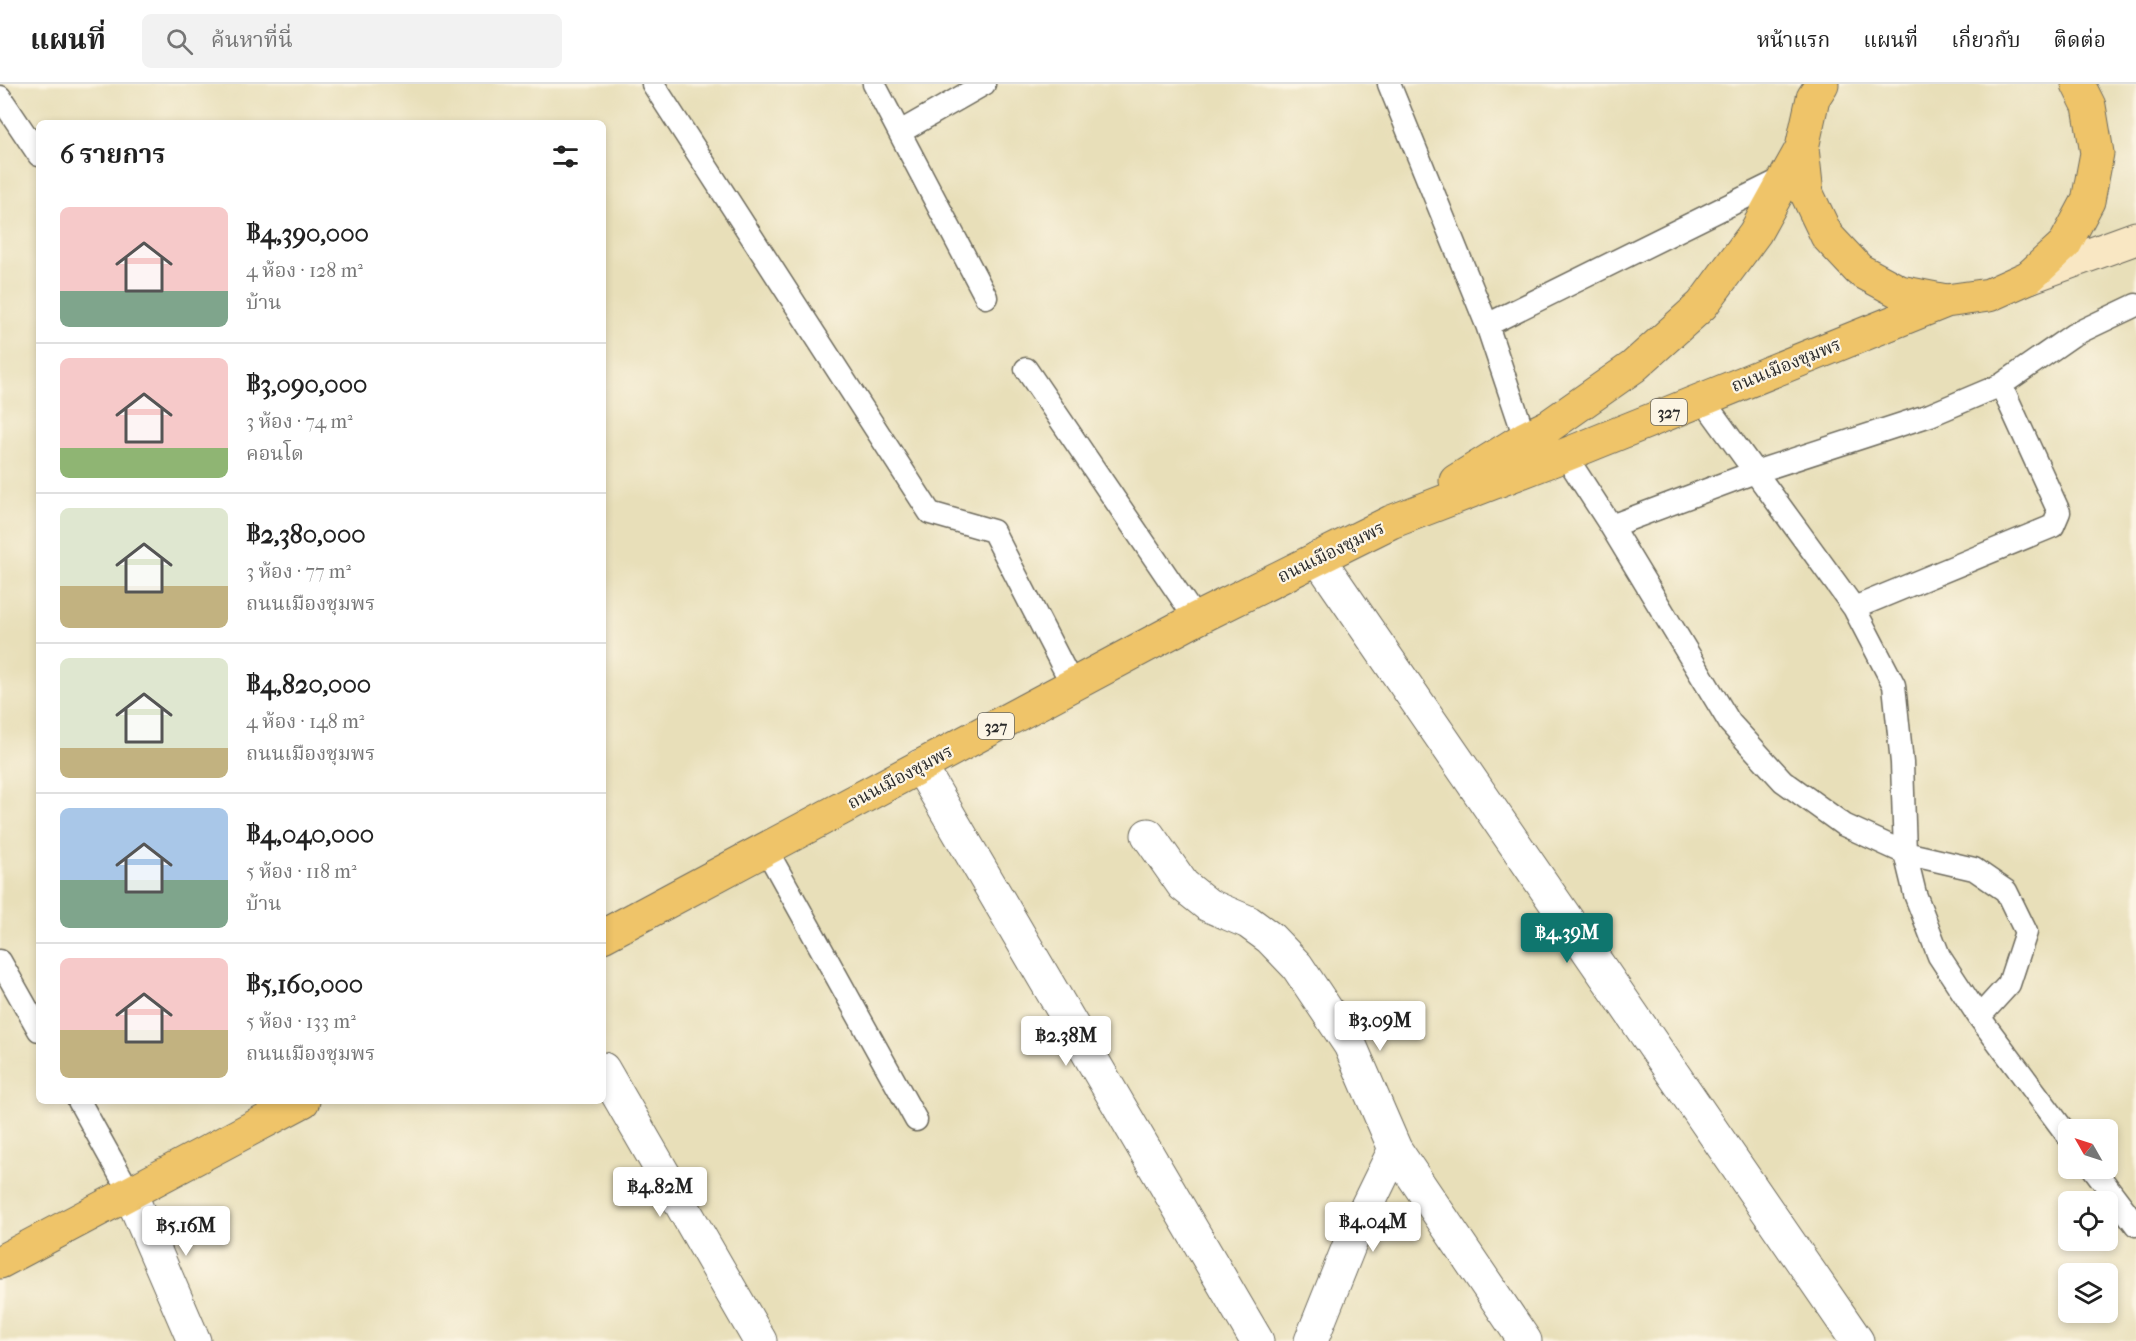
<!DOCTYPE html>
<html lang="th">
<meta charset="utf-8">
<style>
body{margin:0;font-family:"IM FELL French Canon","Noto Serif Thai",serif;background:#f2f2f2;color:#222;height:100vh;display:flex;flex-direction:column;font-size:22px;white-space:nowrap}
*{box-sizing:border-box;margin:0}
p{font-size:20px;color:#767676}
.icon{flex:none;width:33px;height:33px;fill:none;stroke:currentColor;stroke-width:2;stroke-linecap:round;stroke-linejoin:round}
.map{position:relative;flex:1;overflow:hidden}
.drawer{position:absolute;left:36px;top:36px;width:570px;height:984px;display:flex;flex-direction:column;background:#fff;border-radius:9px;box-shadow:0 3px 9px #0003}
.drawer>*{flex:none}
.needle{width:39px;rotate:309deg}
.fabs{position:absolute;left:2058px;top:1035px;display:grid;gap:12px}
.fabs a{display:grid;place-items:center;width:60px;height:60px;border-radius:9px;background:#fff;box-shadow:0 3px 9px #0003;font-size:30px}
.price{position:absolute;translate:-50% -51px;padding:0 14px;border-radius:6px;background:#fff;color:#222;font-size:20px;line-height:39px;filter:drop-shadow(0 2px 3px #0008)}
.price::after{content:'';position:absolute;left:50%;top:36px;width:18px;height:14px;margin-left:-9px;background:inherit;clip-path:polygon(0 0,100% 0,50% 100%)}
.price.current{background:#0f766e;color:#fff}
ul{padding:0;list-style:none}
li{display:flex;align-items:center;gap:18px;height:150px;padding:0 24px}
li+li{border-top:2px solid #e0e0e0}
li span{display:grid;place-items:center;flex:none;width:168px;height:120px;border-radius:9px;color:#555}
li>.icon{margin-inline-start:auto}
span .icon{width:72px;height:72px;fill:#fffc;stroke-width:1}
li b{font-size:26px}
h2{display:flex;justify-content:space-between;align-items:center;height:72px;padding:0 24px;font-size:26px}
header{display:flex;align-items:center;gap:36px;box-sizing:border-box;height:84px;padding:0 30px;background:#fff;border-bottom:2px solid #e0e0e0}
header strong{font-size:28px}
nav{display:flex;gap:33px;margin-inline-start:auto;font-size:21px}
.search{width:420px;height:54px;background:#f2f2f2;display:flex;align-items:center;gap:15px;box-sizing:border-box;padding:0 21px;border-radius:9px;color:#767676;font-size:22px}
.map>svg:first-child{display:block}
.lines{fill:none;stroke-linecap:round;stroke-linejoin:round}
.service-casing{stroke:#6d6a5d;stroke-width:25}
.minor-casing{stroke:#6d6a5d;stroke-width:35}
.secondary-casing{stroke:#6d6a5d;stroke-width:35}
.primary-casing{stroke:#6d6a5d;stroke-width:35}
.service{stroke:#fff;stroke-width:22}
.minor{stroke:#fff;stroke-width:33}
.secondary{stroke:#f9e7c3;stroke-width:33}
.primary{stroke:#efc469;stroke-width:33}
.labels{text-anchor:middle;stroke-width:4.5;stroke-linejoin:round;paint-order:stroke}
.shield{fill:#fcf5e5;stroke:#6a6863;stroke-width:1.5}
.shield-label{font-size:16px;font-weight:bold;fill:#2b2b2b}
.street-label{font-size:18px;fill:#2b2b2b;stroke:#fcf5e5}
</style>
<header>
<strong>แผนที่</strong>
<div class="search"><svg class="icon" aria-label="search" viewBox="0 0 24 24"><circle cx="10" cy="10" r="6"/><path d="M15 15l6 6"/></svg>ค้นหาที่นี่</div>
<nav><a>หน้าแรก</a><a>แผนที่</a><a>เกี่ยวกับ</a><a>ติดต่อ</a></nav>
</header>
<div class="map">
<svg width="2136" height="1257" viewBox="0 0 2136 1257">
<rect width="100%" height="100%" fill="#fcf5e5"/>
<filter id="ink" filterUnits="userSpaceOnUse"><feTurbulence type="fractalNoise" baseFrequency=".0167" numOctaves="2"/><feDisplacementMap in="SourceGraphic" scale="12" xChannelSelector="R" yChannelSelector="G"/><feConvolveMatrix kernelMatrix="1 2 1 2 8 2 1 2 1" color-interpolation-filters="sRGB"/></filter>
<filter id="wash" filterUnits="userSpaceOnUse"><feTurbulence type="fractalNoise" baseFrequency=".008" numOctaves="4" result="noise"/><feDisplacementMap in="SourceGraphic" scale="24" xChannelSelector="R" yChannelSelector="G"/><feGaussianBlur stdDeviation="1.35" result="paint"/><feColorMatrix in="noise" values="0 0 0 0 0 0 0 0 0 0 0 0 0 0 0 0 0 1.4 0 .05"/><feComposite in="paint" operator="in"/></filter>
<g filter="url(#wash)">
<rect width="100%" height="100%" fill="#e8dfb9"/>
</g>
<g filter="url(#ink)">
<g class="lines">
<defs>
<path id="service" d="M653 0 930 429 993 447 1073 602
M874 0 986 213
M1389 0 1487 241 1525 354
M0 13 39 71
M900 48 984 0
M1487 241 1786 93
M1026 285 1196 535
M1702 315 1854 524 1894 601 1902 679 1905 769 1915 810 1939 872 1979 933 2068 1052
M1565 371 1611 442 1730 639 1783 697 1844 741 1905 769 1974 785 2006 807 2026 848 2009 900 1979 933
M1611 442 1755 388 1930 331 2001 301 2073 251 2136 221
M1854 524 2053 442 2059 428 2001 301
M766 765 916 1036
M0 877 39 946
M79 1017 130 1109
M2093 1084 2136 1141"/>
<path id="minor" d="M1318 474 1857 1257
M920 682 1257 1257
M1148 751 1183 801 1208 821 1248 838 1270 854 1297 882 1350 961 1395 1065 1525 1257
M603 985 760 1257
M130 1109 194 1257
M1311 1257 1355 1147 1395 1065"/>
<path id="secondary" d="M2029 193 2136 154"/>
<path id="primary" d="M1822 0 1813 14 1802 64 1807 110 1827 152 1859 186 1900 208 1946 217 1989 211 2029 193 2065 160 2088 117 2097 69 2089 22 2078 0
M1456 397 1525 354 1549 342 1633 283 1702 221 1755 149 1802 64
M603 852 1196 535 1391 438 1565 371 1946 217
M0 1178 303 1017"/>
</defs>
<use href="#service" class="service-casing"/>
<use href="#minor" class="minor-casing"/>
<use href="#secondary" class="secondary-casing"/>
<use href="#primary" class="primary-casing"/>
<use href="#service" class="service"/>
<use href="#minor" class="minor"/>
<use href="#secondary" class="secondary"/>
<use href="#primary" class="primary"/>
</g>
</g>
<g class="labels">
<g class="shield">
<rect x="1651" y="315" width="36" height="26" rx="4.5"/>
<rect x="978" y="629" width="36" height="26" rx="4.5"/>
</g>
<g class="shield-label">
<text x="1669" y="334">327</text>
<text x="996" y="648">327</text>
</g>
<g class="street-label">
<text transform="translate(1786 281) rotate(-22)" y="6">ถนนเมืองชุมพร</text>
<text transform="translate(1331 468) rotate(-26)" y="6">ถนนเมืองชุมพร</text>
<text transform="translate(900 693) rotate(-28)" y="6">ถนนเมืองชุมพร</text>
</g>
</g>
</svg>
<div class="fabs">
<a><svg class="needle" viewBox="-14 -14 28 28"><path d="M0-13l5 13h-10z" fill="#e53935"/><path d="M0 13l5-13h-10z" fill="#767676"/></svg></a>
<a><svg class="icon" aria-label="locate" viewBox="0 0 24 24"><circle cx="12" cy="12" r="6"/><path d="M12 2v4M12 18v4M2 12h4M18 12h4"/></svg></a>
<a><svg class="icon" aria-label="layers" viewBox="0 0 24 24"><path d="M12 4l9 5-9 5-9-5zM3 14l9 5 9-5"/></svg></a>
</div>
<b class="price current" style="left:1567px;top:880px">฿4.39M</b>
<b class="price" style="left:1380px;top:968px">฿3.09M</b>
<b class="price" style="left:1066px;top:983px">฿2.38M</b>
<b class="price" style="left:660px;top:1134px">฿4.82M</b>
<b class="price" style="left:1373px;top:1169px">฿4.04M</b>
<b class="price" style="left:186px;top:1173px">฿5.16M</b>
<section class="drawer">
<h2>6 รายการ<svg class="icon" aria-label="filters" viewBox="0 0 24 24"><path d="M4 7h16M4 17h16"/><circle cx="9" cy="7" r="2"/><circle cx="15" cy="17" r="2"/></svg></h2>
<ul>
<li><span style="background:linear-gradient(#f6c9c9 70%,#7fa58c 0)"><svg class="icon" aria-label="home" viewBox="0 0 24 24"><path d="M3 11l9-7 9 7M6 9v11h12V9"/></svg></span><div><b>฿4,390,000</b><p>4 ห้อง · 128 m²</p><p>บ้าน</p></div></li>
<li><span style="background:linear-gradient(#f6c9c9 75%,#8fb573 0)"><svg class="icon" aria-label="home" viewBox="0 0 24 24"><path d="M3 11l9-7 9 7M6 9v11h12V9"/></svg></span><div><b>฿3,090,000</b><p>3 ห้อง · 74 m²</p><p>คอนโด</p></div></li>
<li><span style="background:linear-gradient(#dfe7d0 65%,#c2b280 0)"><svg class="icon" aria-label="home" viewBox="0 0 24 24"><path d="M3 11l9-7 9 7M6 9v11h12V9"/></svg></span><div><b>฿2,380,000</b><p>3 ห้อง · 77 m²</p><p>ถนนเมืองชุมพร</p></div></li>
<li><span style="background:linear-gradient(#dfe7d0 75%,#c2b280 0)"><svg class="icon" aria-label="home" viewBox="0 0 24 24"><path d="M3 11l9-7 9 7M6 9v11h12V9"/></svg></span><div><b>฿4,820,000</b><p>4 ห้อง · 148 m²</p><p>ถนนเมืองชุมพร</p></div></li>
<li><span style="background:linear-gradient(#a9c7e8 60%,#7fa58c 0)"><svg class="icon" aria-label="home" viewBox="0 0 24 24"><path d="M3 11l9-7 9 7M6 9v11h12V9"/></svg></span><div><b>฿4,040,000</b><p>5 ห้อง · 118 m²</p><p>บ้าน</p></div></li>
<li><span style="background:linear-gradient(#f6c9c9 60%,#c2b280 0)"><svg class="icon" aria-label="home" viewBox="0 0 24 24"><path d="M3 11l9-7 9 7M6 9v11h12V9"/></svg></span><div><b>฿5,160,000</b><p>5 ห้อง · 133 m²</p><p>ถนนเมืองชุมพร</p></div></li>
</ul>
</section>
</div>
